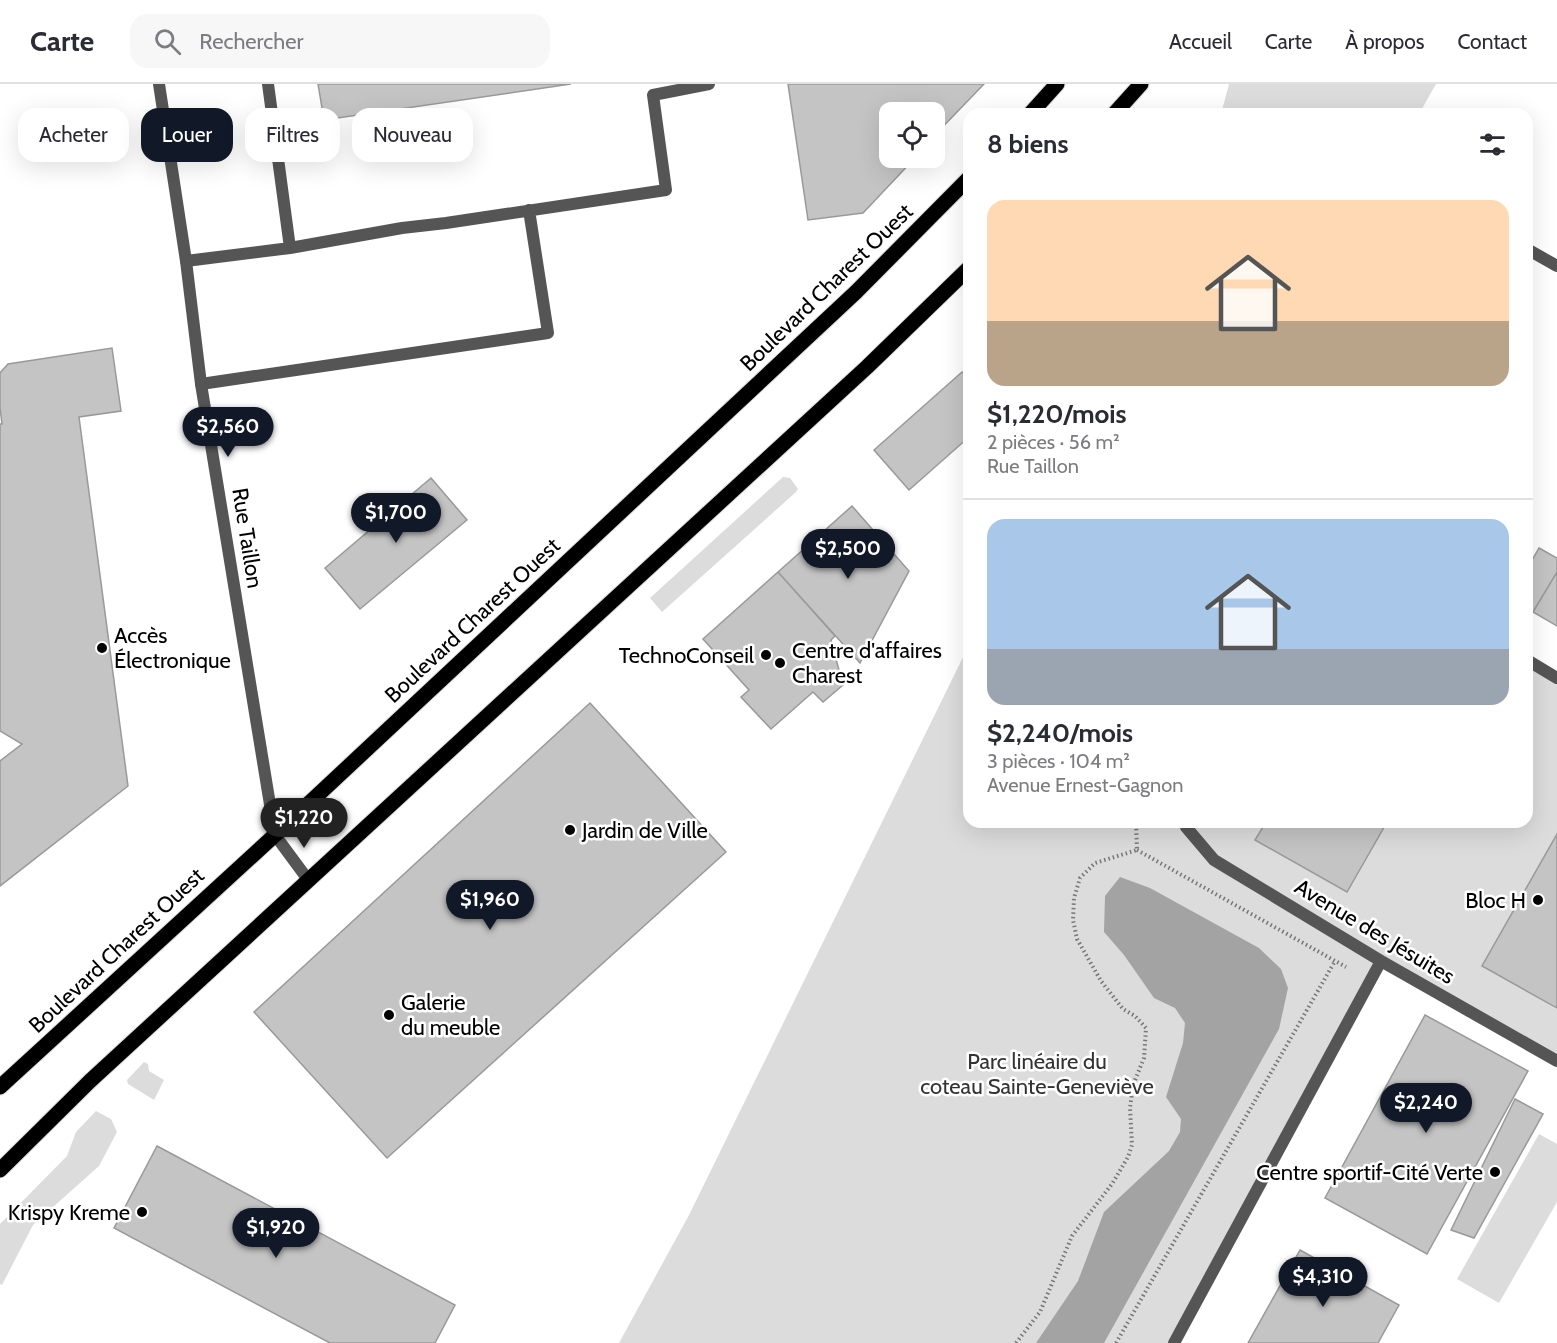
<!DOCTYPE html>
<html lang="fr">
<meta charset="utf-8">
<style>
body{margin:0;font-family:Cabin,sans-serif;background:#f7f7f7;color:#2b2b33;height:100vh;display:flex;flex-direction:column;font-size:22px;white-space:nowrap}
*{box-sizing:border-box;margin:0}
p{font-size:20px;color:#7c7c81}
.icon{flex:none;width:33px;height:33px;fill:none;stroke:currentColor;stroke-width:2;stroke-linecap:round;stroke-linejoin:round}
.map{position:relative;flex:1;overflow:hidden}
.panel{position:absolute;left:963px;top:24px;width:570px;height:720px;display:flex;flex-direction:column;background:#fff;border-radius:18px;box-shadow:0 6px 24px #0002}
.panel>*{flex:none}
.hud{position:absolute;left:18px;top:24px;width:570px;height:54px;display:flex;gap:12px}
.controls{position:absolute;left:879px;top:18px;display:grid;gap:12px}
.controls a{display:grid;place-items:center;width:66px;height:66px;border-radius:12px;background:#fff;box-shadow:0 6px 24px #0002;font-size:30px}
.price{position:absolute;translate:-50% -51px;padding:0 14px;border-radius:21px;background:#111827;color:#fff;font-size:20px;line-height:39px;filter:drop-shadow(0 2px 3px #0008)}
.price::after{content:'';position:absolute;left:50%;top:36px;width:18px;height:14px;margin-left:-9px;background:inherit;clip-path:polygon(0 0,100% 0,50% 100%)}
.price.selected{background:#222;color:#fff}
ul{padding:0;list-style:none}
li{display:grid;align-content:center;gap:12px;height:318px;padding:0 24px}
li+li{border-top:2px solid #e1e1e2}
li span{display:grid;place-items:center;height:186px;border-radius:18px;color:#555}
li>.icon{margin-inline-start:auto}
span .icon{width:108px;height:108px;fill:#fffc;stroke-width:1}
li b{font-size:26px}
h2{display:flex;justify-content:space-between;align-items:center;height:72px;padding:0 24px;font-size:26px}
.pill{padding:0 21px;border-radius:18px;background:#fff;box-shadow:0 6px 24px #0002;font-size:21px;line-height:54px}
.pill.selected{background:#111827;color:#fff}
header{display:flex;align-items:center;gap:36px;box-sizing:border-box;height:84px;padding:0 30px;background:#fff;border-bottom:2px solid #e1e1e2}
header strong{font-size:28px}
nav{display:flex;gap:33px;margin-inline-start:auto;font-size:21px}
.search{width:420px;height:54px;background:#f7f7f7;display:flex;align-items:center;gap:15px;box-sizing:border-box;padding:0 21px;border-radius:18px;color:#7c7c81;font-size:22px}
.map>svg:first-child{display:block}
.green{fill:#dcdcdc}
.water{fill:#a3a3a3}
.building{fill:#c4c4c4;stroke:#999;stroke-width:1.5}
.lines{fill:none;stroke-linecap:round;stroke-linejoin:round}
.primary-casing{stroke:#dbdbdb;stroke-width:17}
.path{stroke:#777;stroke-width:4;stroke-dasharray:1.5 3;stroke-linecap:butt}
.lane{stroke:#555;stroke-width:12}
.street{stroke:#555;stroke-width:12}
.primary{stroke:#000;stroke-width:15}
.poi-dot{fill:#000;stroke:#fff;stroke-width:2}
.labels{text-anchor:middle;stroke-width:5;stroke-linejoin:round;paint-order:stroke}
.street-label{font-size:22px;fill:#000;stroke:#fff}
.poi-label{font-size:22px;fill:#000;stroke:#fff;text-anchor:start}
.park-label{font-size:22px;fill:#333;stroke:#fff}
</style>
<header>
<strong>Carte</strong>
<div class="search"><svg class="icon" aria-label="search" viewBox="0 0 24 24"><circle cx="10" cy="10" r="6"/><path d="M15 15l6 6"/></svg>Rechercher</div>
<nav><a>Accueil</a><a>Carte</a><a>À propos</a><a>Contact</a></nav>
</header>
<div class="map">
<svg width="1557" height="1259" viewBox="0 0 1557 1259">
<rect width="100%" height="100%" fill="#fff"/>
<path class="green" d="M1229 0H1436L1419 30H1221Z
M783 393 790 394 798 405 796 408 662 528 650 514Z
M969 561V738H1527V576L1557 594V975L1381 877 1174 1259H619L689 1131Z
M144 978 148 980 149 987 164 996 154 1016 128 1000 127 996Z
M96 1027 111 1035 117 1048 99 1082 33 1141 2 1201 0 1200V1140L67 1072 76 1048Z
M1539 1050 1557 1060V1118L1499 1219 1457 1195Z"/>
<path class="water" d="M1120 793 1150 804 1259 864 1281 885 1288 904 1279 945 1104 1259H1036L1078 1197 1104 1128 1169 1067 1180 1048 1181 1035 1166 1013 1183 959 1185 939 1175 924 1154 914 1124 871 1104 848 1105 812Z"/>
<path class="building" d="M318 0H571L324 36Z
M788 0H984L934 52V28H890V74H915L863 129 808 136Z
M112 264 121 327 79 333 128 702 0 802V677L22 660 0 647V340H2L0 324V289L8 280Z
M962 288 969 296V353L909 406 874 366Z
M431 394 467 436 360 525 325 484Z
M852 422 909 487 860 579 778 488Z
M1539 464 1557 474V488L1533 528 1527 525V485Z
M778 488 835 552 831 556 843 601 823 618 813 608 771 645 741 613 749 606 703 555Z
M1557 488V542L1533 528Z
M590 619 726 768 387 1074 254 928Z
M1266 738H1387L1347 808 1255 756Z
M1557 750V924L1482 882Z
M1425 931 1528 987 1427 1170 1325 1114Z
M1515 1015 1543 1030 1474 1154 1451 1146Z
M157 1062 455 1221 435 1259H330L114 1144Z
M1300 1166 1399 1221 1378 1259H1248Z"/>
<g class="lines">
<defs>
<path id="primary" d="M1030 30 1057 0
M1114 30 1141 0
M0 1003 275 751 856 208 969 94
M0 1086 90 997 867 283 969 184"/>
</defs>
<use href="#primary" class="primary-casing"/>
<path class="path" d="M1137 766 1346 883
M1016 1259 1040 1228 1072 1152 1112 1100 1128 1073 1132 1061 1130 1024 1133 1001 1144 974 1146 944 1135 932 1123 925 1101 897 1077 855 1073 836 1074 814 1080 794 1095 779 1137 766 1136 738
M1116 1259 1335 877"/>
<path class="lane" d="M268 0 290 164
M186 177 290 164 402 144 446 139 666 106 653 11 709 0
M201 300 548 249 529 126"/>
<path class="street" d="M159 0 186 177 201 300 275 751 309 797
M1527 165 1557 182
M1527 576 1557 594
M1185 738 1186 743 1214 776 1381 877 1557 977
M1174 1259 1381 877"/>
<use href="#primary" class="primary"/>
</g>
<g class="poi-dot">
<circle cx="102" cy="564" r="6"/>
<circle cx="766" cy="571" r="6"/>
<circle cx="780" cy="579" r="6"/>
<circle cx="570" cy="746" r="6"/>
<circle cx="1538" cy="816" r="6"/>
<circle cx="389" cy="931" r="6"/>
<circle cx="1495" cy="1088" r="6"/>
<circle cx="142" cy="1128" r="6"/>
</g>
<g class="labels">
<g class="street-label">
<text transform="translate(826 203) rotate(-44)" y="8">Boulevard Charest Ouest</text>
<text transform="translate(248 454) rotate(81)" y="8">Rue Taillon</text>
<text transform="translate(472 536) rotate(-43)" y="8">Boulevard Charest Ouest</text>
<text transform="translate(1375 847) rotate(31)" y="8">Avenue des Jésuites</text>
<text transform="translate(116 866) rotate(-43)" y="8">Boulevard Charest Ouest</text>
</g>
<g class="poi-label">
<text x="114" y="559">Accès<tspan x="114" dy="25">Électronique</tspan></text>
<text x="792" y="574">Centre d'affaires<tspan x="792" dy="25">Charest</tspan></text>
<text x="754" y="579" text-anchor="end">TechnoConseil</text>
<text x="582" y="754">Jardin de Ville</text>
<text x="1526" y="824" text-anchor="end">Bloc H</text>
<text x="401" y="926">Galerie<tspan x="401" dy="25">du meuble</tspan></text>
<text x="1483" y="1096" text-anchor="end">Centre sportif-Cité Verte</text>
<text x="130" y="1136" text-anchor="end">Krispy Kreme</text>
</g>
<g class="park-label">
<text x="1037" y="985">Parc linéaire du<tspan x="1037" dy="25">coteau Sainte-Geneviève</tspan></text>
</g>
</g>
</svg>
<div class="controls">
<a><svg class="icon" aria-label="locate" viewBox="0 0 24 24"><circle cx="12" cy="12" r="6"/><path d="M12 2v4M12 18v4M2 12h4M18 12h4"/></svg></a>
</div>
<b class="price" style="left:228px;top:374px">$2,560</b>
<b class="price" style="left:396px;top:460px">$1,700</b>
<b class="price" style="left:848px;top:496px">$2,500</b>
<b class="price selected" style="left:304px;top:765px">$1,220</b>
<b class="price" style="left:490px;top:847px">$1,960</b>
<b class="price" style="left:1426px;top:1050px">$2,240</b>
<b class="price" style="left:276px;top:1175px">$1,920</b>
<b class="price" style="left:1323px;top:1224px">$4,310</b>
<div class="hud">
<a class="pill">Acheter</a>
<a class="pill selected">Louer</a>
<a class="pill">Filtres</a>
<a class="pill">Nouveau</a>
</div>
<section class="panel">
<h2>8 biens<svg class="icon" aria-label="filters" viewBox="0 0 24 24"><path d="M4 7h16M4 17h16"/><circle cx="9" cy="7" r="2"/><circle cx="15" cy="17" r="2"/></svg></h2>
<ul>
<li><span style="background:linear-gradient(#ffd9b3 65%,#b9a48a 0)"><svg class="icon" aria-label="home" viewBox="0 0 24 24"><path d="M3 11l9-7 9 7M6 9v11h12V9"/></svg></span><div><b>$1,220/mois</b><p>2 pièces · 56 m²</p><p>Rue Taillon</p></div></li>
<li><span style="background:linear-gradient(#a9c7e8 70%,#9aa5b1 0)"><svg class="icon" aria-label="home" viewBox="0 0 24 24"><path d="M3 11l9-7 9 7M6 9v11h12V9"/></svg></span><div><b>$2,240/mois</b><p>3 pièces · 104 m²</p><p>Avenue Ernest-Gagnon</p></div></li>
</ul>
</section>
</div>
